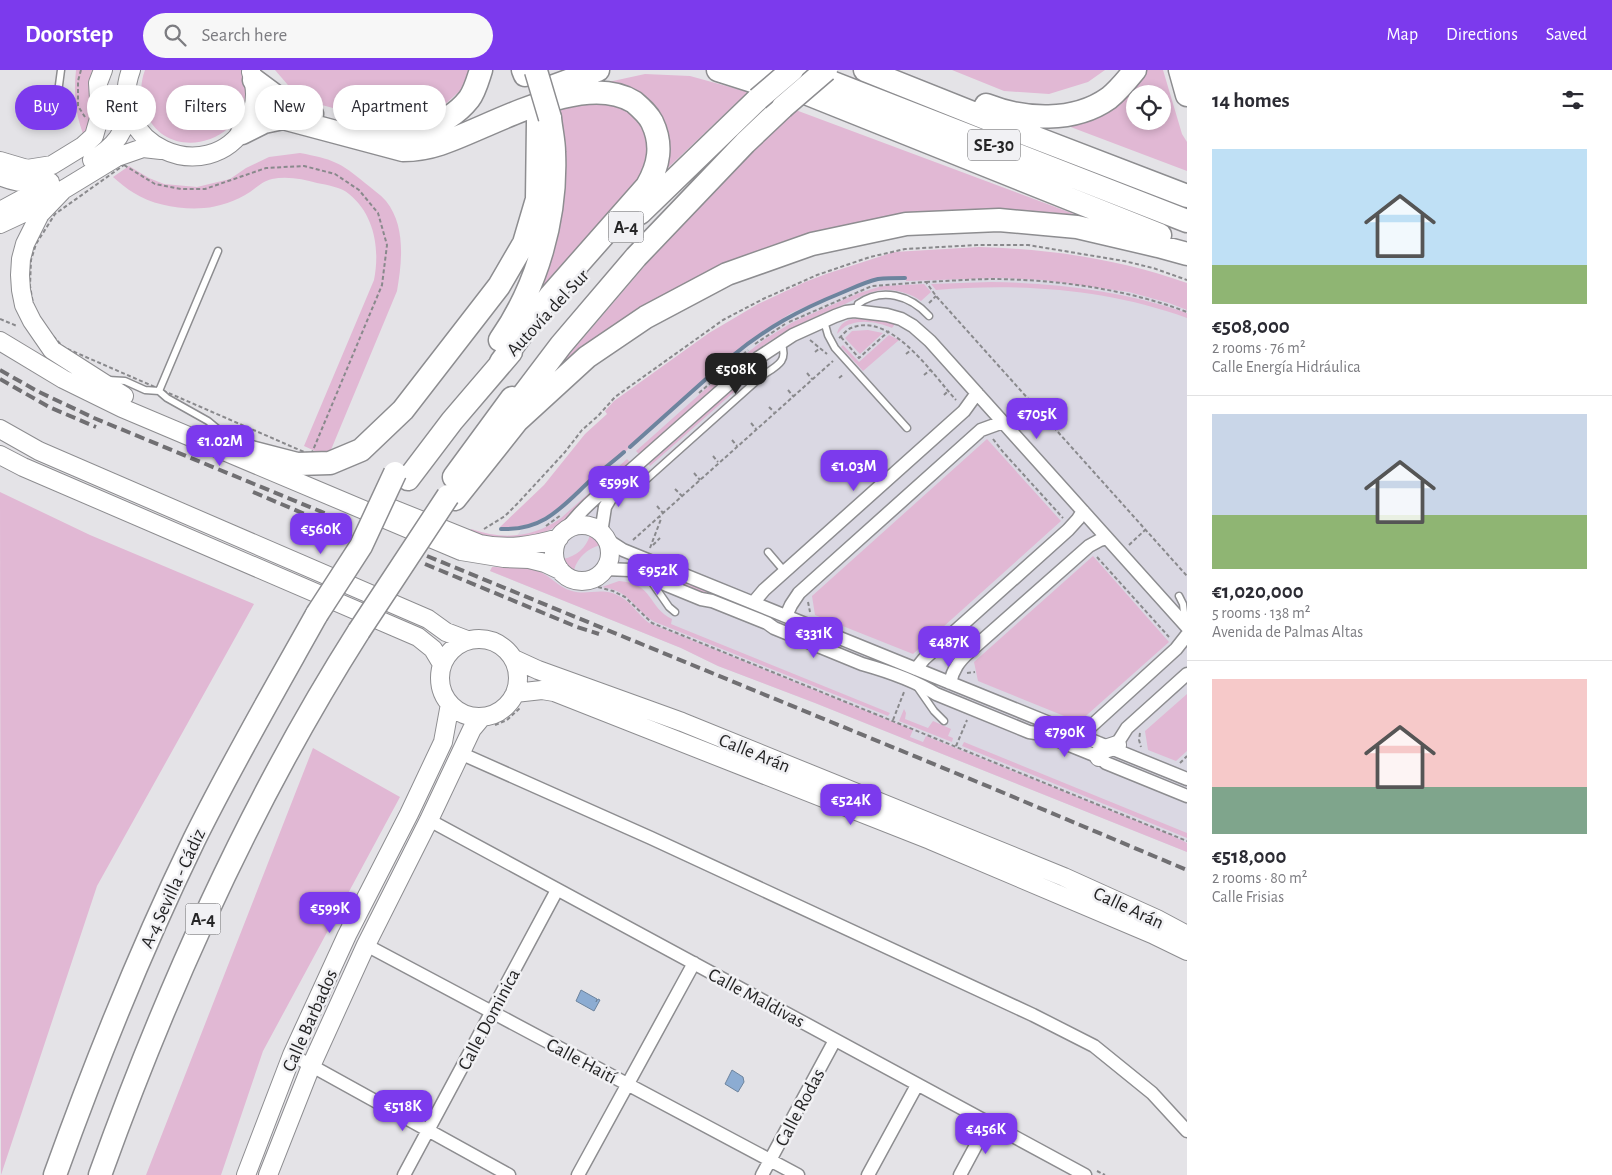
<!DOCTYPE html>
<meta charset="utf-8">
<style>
body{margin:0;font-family:"Alegreya Sans",sans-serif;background:#f7f7f7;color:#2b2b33;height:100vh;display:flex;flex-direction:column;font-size:19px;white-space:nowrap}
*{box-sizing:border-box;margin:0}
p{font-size:16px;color:#7c7c81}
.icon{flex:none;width:28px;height:28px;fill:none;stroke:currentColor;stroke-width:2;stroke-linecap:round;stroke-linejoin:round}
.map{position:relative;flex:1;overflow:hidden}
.side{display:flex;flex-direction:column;background:#fff;width:425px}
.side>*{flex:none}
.guide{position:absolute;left:15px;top:15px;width:475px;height:45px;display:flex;gap:10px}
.controls{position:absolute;left:1126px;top:15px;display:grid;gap:10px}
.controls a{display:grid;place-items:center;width:45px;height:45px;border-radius:50%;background:#fff;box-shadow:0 2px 8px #0003;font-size:25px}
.price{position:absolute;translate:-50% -42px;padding:0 11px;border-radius:10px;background:#7c3aed;color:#fff;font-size:16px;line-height:32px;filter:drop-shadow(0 1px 2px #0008)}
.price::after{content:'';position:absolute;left:50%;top:30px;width:15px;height:11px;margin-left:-8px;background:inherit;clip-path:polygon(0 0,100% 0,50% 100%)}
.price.current{background:#222;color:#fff}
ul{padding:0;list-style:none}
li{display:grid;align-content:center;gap:10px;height:265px;padding:0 25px}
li+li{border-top:1px solid #e1e1e2}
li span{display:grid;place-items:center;height:155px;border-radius:0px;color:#555}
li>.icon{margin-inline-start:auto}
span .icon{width:90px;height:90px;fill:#fffc;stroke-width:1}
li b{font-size:21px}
h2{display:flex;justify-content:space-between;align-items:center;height:60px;padding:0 25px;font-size:21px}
.pill{padding:0 18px;border-radius:22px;background:#fff;box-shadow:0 2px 8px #0003;font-size:18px;line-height:45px}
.pill.current{background:#7c3aed;color:#fff}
header{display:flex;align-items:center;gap:30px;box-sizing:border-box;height:70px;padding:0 25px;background:#7c3aed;color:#fff}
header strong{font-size:24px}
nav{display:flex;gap:28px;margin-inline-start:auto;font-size:18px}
.search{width:350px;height:45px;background:#f7f7f7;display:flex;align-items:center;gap:12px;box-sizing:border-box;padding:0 18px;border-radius:28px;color:#7c7c81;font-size:19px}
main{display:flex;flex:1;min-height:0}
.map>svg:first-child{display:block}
.built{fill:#dad8e3}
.green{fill:#e1b8d4;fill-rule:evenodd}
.water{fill:#8cacd2;stroke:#6d849e}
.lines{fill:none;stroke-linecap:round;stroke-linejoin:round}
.stream{stroke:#6d849e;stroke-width:4}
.lane-casing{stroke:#8d8d90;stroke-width:9}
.street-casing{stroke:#8d8d90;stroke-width:15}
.secondary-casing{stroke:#8d8d90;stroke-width:20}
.highway-casing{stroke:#8d8d90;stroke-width:25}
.path{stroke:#89898c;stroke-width:2;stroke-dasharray:4 2.5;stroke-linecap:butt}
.lane{stroke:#fff;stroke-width:6}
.street{stroke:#fff;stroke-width:12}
.secondary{stroke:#fff;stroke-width:18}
.highway{stroke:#fff;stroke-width:22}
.rail{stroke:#706f72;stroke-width:4;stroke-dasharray:10 5;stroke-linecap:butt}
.highway-bridge-casing{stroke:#8d8d90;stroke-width:25;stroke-linecap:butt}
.highway-bridge{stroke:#fff;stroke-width:22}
.labels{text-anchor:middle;stroke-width:5;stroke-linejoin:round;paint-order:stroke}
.shield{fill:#f1f1f4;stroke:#626264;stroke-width:1}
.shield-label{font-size:18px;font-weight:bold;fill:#252526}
.street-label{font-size:19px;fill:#252526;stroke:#f1f1f4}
</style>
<header>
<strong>Doorstep</strong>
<div class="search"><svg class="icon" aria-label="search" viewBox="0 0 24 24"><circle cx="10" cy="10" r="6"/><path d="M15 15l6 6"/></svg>Search here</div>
<nav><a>Map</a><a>Directions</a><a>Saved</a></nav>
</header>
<main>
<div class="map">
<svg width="1187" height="1105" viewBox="0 0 1187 1105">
<rect width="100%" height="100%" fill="#e4e3e7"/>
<path class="built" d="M917 183 1187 214V782L815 633 718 596 681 578 490 501 569 397 786 239Z"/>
<path class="green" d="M76 0H92L89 24 95 55 89 76C76 53 73 26 76 0Z
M145 0H241C267 66 169 103 145 41 140 27 140 13 145 0Z
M275 0H470L463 18 441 38 411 50 373 49 300 29Z
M952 0H1105L1088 12 1049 24 1004 21Z
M1147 0H1163L1182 64 1187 72V101L1068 56C1102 46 1130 34 1147 0ZM1135 24H1162V51H1135Z
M645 4 690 6 748 22 632 132 522 251 555 32 599 14Z
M793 39 1082 147 976 141 861 152 723 196 638 240 561 294 672 164Z
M300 83C332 89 340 92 365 113 372 119 380 124 386 131 406 156 402 192 397 221L328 387 304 376 374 210C380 180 375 145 349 124 341 117 327 115 317 113 303 109 287 106 272 109 263 111 257 117 250 122 236 131 219 137 204 138 182 140 152 135 134 123 127 119 120 113 113 107L129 96 149 108 164 114 197 117 230 109 246 98 269 87Z
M979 177C1050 179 1119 189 1187 213V240L1169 233 1129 222 1043 210 999 208 906 211V207L880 208 869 210 791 243 765 260 730 287 731 288 725 293 724 292 629 376 630 377 625 382 624 381C614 389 603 397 594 405 566 431 542 461 500 457L544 415 585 364 607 344 605 341 614 331 709 263 758 234 805 212 826 204 894 182Z
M991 212C1057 213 1122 221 1184 242L1187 243V248C1107 219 1020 213 936 220L931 214Z
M924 214 931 222 921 231C909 223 896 219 881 220 868 222 856 229 845 234 807 250 771 266 741 293L738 290 765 269 793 252 859 223 882 216Z
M861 248 885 251 895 254 892 258C881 253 863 249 851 254 845 255 841 260 837 264 840 251 849 249 861 248Z
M868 260 883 263 860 284 845 268 852 261Z
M889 265 899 270 863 301 841 277 843 275 859 292Z
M729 298 732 301 639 384 636 381Z
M741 311 743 314 650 396 648 393Z
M987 369 1061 451 913 584 815 545 812 526Z
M627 389 630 392 561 453C536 472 499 473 470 461L471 459C503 470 533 468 561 448Z
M0 422 90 465 254 534 97 816 1 1105Z
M590 465 600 475C587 479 578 487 574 500L567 495 563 489C577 486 586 478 590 465Z
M1093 486 1169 572 1079 652 978 611 974 592Z
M651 496 761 542 760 543 715 525H705L648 503Z
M492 497C507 498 524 496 538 501 551 506 559 518 572 521 589 526 602 516 621 527 632 533 639 546 649 553L913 660 910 667 923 672 926 666 1171 765 1187 773V782L815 633 718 596 681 578 490 501Z
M619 511C654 513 648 538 672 549L671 554 890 643 888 646 655 552C633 540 632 521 602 517Z
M1187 624V681L1176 691 1148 680 1145 661Z
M904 639 906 643 905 649 928 658 933 651 951 659 948 666 953 668 952 672 899 651Z
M964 672 1187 763V768L962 676Z
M313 678 400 727 263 981 221 1105H146Z"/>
<path class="water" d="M581 920 597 929 596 932 598 929 600 930 594 941 576 931Z
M732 1000 743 1007 744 1012 738 1022 725 1014Z"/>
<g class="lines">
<path class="stream" d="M731 287C766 258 799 240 841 223 853 218 865 212 878 209 887 208 896 208 905 208
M630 377 725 292
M501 459C546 461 564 434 594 407 604 398 614 391 624 382"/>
<defs>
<path id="lane" d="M55 45 61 0
M856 241 858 234C882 217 910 225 929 246
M824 251 828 265 835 278 907 358
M108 310 125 311 145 320 159 321 167 328 208 351 237 375
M159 321 218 181
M627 403 639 416 763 305C777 296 789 291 781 273
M768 482 785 502
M651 511 669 537 675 542
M1179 526 1183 534 1185 551
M918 618 934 641 944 651"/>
<path id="street" d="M565 461C581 439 599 423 622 408L758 288 793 265 835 246 846 242 854 241 887 245 901 249 913 256 930 271 1187 557
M601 463 605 437 619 413
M606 469 623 480 1187 709
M605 499 630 500 701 529 712 531 767 553 774 558 862 594C887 601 914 610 936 624L1029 662 1042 664 1099 687 1106 693 1187 726
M753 533 764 520 964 341 977 323
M786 546 791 535 799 523 981 360 1003 352
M916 599 924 589 1068 460 1078 449 1083 441
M950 613C953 599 959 591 969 582L1089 476 1100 470 1107 468
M1083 667 1088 659 1176 579 1187 565
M1115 680 1120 669 1127 658 1187 604
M460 683 651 768 1033 945 1094 976 1152 1023 1187 1061
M429 750 1085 1105
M366 875 798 1105
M292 985 509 1105
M404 1105 557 820
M578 1105 694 893
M762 1105 835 970
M868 1105 917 1015
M960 1105 988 1053"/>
<path id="secondary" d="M131 0C104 73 207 122 247 54 256 38 257 19 251 2
M92 90C113 78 128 62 127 36
M0 91 27 99 52 95 83 76 94 66 100 45 98 13 103 0
M0 106C15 113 34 114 50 112
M64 119 40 144 25 174 21 189 20 205 21 220 24 235 32 251 52 280 124 326
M2 140 50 114
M0 154 30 140 117 87 143 78 161 80
M0 271 63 309 122 338 461 481 504 488 529 489 545 493 560 500
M0 359 39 381 428 549 446 562 467 570
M0 385 23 397 418 567 433 579 442 594
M383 435 480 474C508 480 532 476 559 468
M554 483a28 28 0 1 1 56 0a28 28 0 1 1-56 0Z
M440 608a39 39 0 1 1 78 0a39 39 0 1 1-78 0Z
M514 589 538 600 682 652 1064 807 1157 849 1187 865
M515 623 542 620 554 622 930 770 1152 864 1187 881
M1099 687 1102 680 1117 675
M246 1105 292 985 347 865 409 744 443 672 450 634
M268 1105 311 996 366 875 429 750 472 659 482 647"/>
<path id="highway" d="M523 0 525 5
M718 0 762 14
M748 0 1160 165
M800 0 1187 151
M865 0 1018 61 1187 126
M1180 0 1187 25
M254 10 285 33 312 44
M554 16 598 0
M986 35C1024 50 1074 53 1109 28 1119 20 1127 10 1135 0
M369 59C404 68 446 58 469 29 475 21 478 9 481 0
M242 63 264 52 283 48 403 80C415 80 428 78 440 74 491 57 583 0 634 32 641 38 648 44 652 52 663 75 659 95 647 116L550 226 501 292
M640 143 758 29
M500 270C537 217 557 148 554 82 554 71 551 59 550 48
M508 345 561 275 636 187 745 73 783 37
M251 382 297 394 330 393 361 380 403 340 499 216 524 173 537 129 538 52
M454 407 512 328
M408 409 452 351 511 282
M455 429 517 351 587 287 646 247 727 204 812 174 906 154 999 150 1077 157 1158 176 1187 184
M55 1105C96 991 141 879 194 770 232 693 275 619 317 544
M100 1105C168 916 251 731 359 561"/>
</defs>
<use href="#lane" class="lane-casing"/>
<use href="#street" class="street-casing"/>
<use href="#secondary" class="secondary-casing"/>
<use href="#highway" class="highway-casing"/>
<path class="path" d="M81 0 78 11V36L85 47
M124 95 155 114 181 119H205L266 98 304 96 335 104 359 120 378 143 387 175 382 215 311 385 63 277 45 257 34 239 30 216 31 190 36 174 55 144Z
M926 212C949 211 972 209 995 209 1060 210 1126 219 1187 242
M929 233 936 226
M0 249 17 256
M789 252 872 216 926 212 936 226 1187 506
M841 267 859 288 889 261
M839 268C843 265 846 260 851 258 891 241 933 305 956 330
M810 270 827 284
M755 274 785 254
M815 282 820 278
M906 284 911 280
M807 303 812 309
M924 305 930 300
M839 308 844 304
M788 320 793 326
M699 323 748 280
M944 325 948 321
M769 337 774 342
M751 353 756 359
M1023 357 1040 342
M993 369 1003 382 1063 448
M732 370 737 376
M713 386 718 392
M694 403 700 410
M675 419 682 426
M657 436 663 443
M546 456 561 445
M484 459 505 446 518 433 565 382 582 360 598 346 615 327 723 250 763 229 817 205 870 187 905 179 977 175H1028L1124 191 1153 198 1187 210
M633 470 833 291
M653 475 660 468
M1129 475 1145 460
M650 478 661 449 659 446
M1097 487 1169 567
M598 517 613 521 625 527 652 553 1187 771
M808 532 810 542
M967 603 975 602
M893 650 904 622
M495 655 507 650 520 638
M1140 663 1139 670 1141 677
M956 676 967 650
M1180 693 1187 686
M1097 1101 1105 1105"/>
<use href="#lane" class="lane"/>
<use href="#street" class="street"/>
<use href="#secondary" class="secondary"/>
<use href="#highway" class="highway"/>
<path class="rail" d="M0 300 37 321 94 348 351 454
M0 309 49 337 96 357
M253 422 347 462
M427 486 992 718 1187 800
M425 494 577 557 599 564"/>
<defs>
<path id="highway-bridge" d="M536 1 550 48
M758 29 792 0
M783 37 826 0
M317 544 361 476 395 403
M359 561 448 426"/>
</defs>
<use href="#highway-bridge" class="highway-bridge-casing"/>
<use href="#highway-bridge" class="highway-bridge"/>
</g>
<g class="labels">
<g class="shield">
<rect x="968" y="59.5" width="52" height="31" rx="4"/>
<rect x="608.5" y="141.5" width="35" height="31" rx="4"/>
<rect x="185.5" y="833.5" width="35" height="31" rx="4"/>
</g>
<g class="shield-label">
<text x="994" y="81">SE-30</text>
<text x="626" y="163">A-4</text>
<text x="203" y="855">A-4</text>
</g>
<g class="street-label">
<text transform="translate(547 242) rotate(-47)" y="7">Autovía del Sur</text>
<text transform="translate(755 682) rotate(22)" y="7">Calle Arán</text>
<text transform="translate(172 818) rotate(-65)" y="7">A-4 Sevilla - Cádiz</text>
<text transform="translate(1129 837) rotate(25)" y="7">Calle Arán</text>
<text transform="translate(757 927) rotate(28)" y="7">Calle Maldivas</text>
<text transform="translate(488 949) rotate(-62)" y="7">Calle Dominica</text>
<text transform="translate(309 950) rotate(-66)" y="7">Calle Barbados</text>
<text transform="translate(582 990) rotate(28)" y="7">Calle Haití</text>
<text transform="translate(799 1037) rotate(-62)" y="7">Calle Rodas</text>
</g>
</g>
</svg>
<div class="controls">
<a><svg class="icon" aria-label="locate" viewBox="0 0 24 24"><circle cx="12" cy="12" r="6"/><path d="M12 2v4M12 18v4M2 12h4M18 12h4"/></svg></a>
</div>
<b class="price current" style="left:736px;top:325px">€508K</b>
<b class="price" style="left:1037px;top:370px">€705K</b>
<b class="price" style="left:220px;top:397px">€1.02M</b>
<b class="price" style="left:854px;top:422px">€1.03M</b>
<b class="price" style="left:619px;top:438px">€599K</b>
<b class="price" style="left:321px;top:485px">€560K</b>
<b class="price" style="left:658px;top:526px">€952K</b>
<b class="price" style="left:814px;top:589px">€331K</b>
<b class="price" style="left:949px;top:598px">€487K</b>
<b class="price" style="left:1065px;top:688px">€790K</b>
<b class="price" style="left:851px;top:756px">€524K</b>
<b class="price" style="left:330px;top:864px">€599K</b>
<b class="price" style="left:403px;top:1062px">€518K</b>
<b class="price" style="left:986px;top:1085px">€456K</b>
<div class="guide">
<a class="pill current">Buy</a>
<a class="pill">Rent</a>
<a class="pill">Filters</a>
<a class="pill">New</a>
<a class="pill">Apartment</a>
</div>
</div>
<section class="side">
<h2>14 homes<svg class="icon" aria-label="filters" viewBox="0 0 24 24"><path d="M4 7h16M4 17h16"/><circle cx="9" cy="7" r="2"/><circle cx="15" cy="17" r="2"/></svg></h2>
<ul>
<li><span style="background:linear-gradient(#bfe0f5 75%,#8fb573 0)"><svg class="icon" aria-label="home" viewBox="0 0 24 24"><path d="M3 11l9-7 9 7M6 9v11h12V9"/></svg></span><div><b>€508,000</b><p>2 rooms · 76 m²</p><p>Calle Energía Hidráulica</p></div></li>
<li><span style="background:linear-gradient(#c9d6e8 65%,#8fb573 0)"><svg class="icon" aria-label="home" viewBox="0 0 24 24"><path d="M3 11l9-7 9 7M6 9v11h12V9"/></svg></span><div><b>€1,020,000</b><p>5 rooms · 138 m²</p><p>Avenida de Palmas Altas</p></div></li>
<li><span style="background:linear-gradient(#f6c9c9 70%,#7fa58c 0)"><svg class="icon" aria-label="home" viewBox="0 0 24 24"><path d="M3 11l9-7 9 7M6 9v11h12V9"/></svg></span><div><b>€518,000</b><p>2 rooms · 80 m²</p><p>Calle Frisias</p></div></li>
</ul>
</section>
</main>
